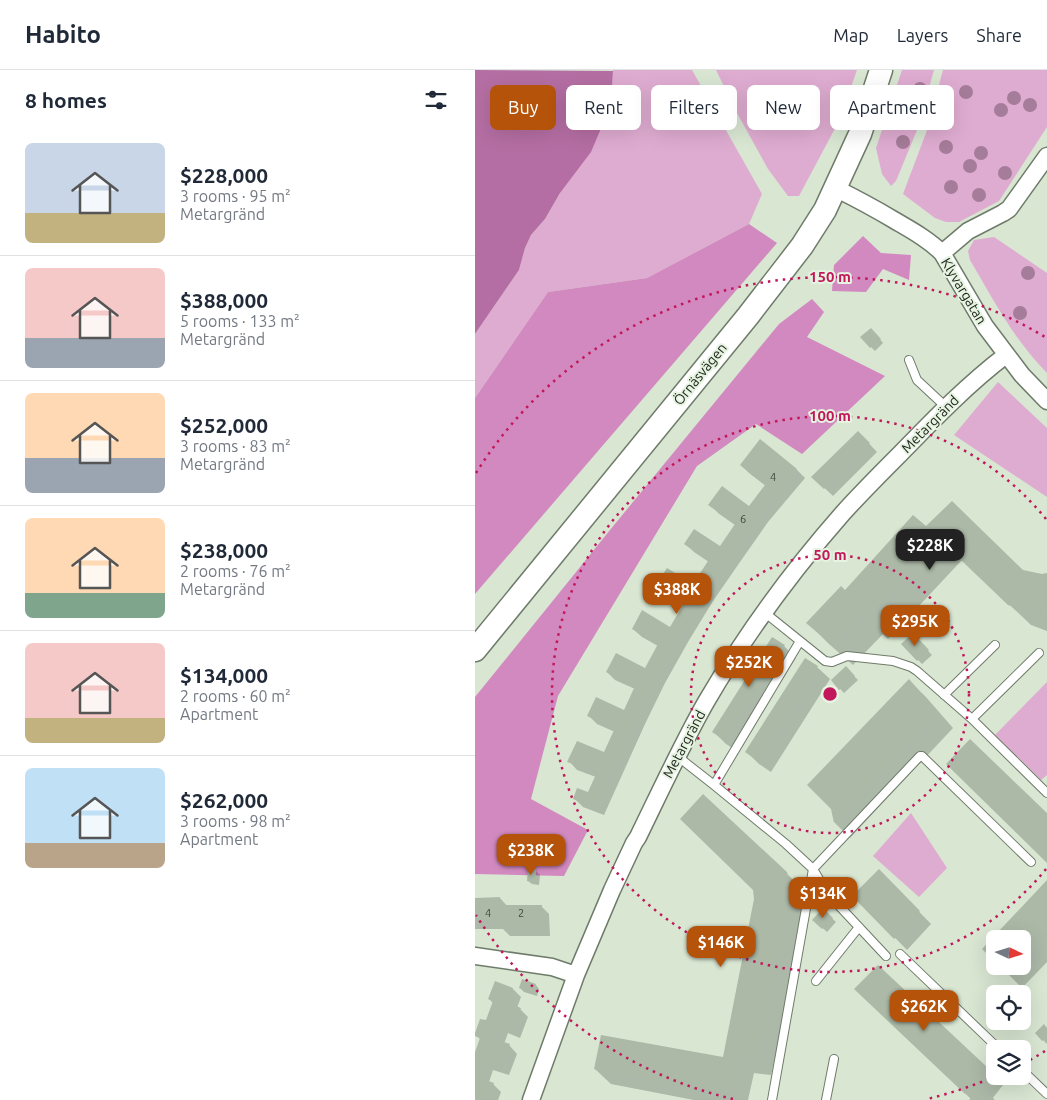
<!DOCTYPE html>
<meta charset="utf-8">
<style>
body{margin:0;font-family:Ubuntu,sans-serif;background:#f2f2f3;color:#1f2937;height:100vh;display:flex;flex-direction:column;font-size:19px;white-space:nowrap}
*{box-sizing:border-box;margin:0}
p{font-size:16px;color:#747a83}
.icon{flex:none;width:28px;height:28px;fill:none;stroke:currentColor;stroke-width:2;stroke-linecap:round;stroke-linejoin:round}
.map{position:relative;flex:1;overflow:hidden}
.panel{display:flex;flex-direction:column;background:#fff;width:475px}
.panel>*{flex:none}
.hud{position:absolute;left:15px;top:15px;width:475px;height:45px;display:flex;gap:10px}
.needle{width:32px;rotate:94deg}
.tools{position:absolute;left:511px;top:860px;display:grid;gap:10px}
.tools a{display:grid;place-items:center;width:45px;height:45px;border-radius:8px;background:#fff;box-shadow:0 5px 20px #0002;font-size:25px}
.price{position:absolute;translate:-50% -42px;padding:0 11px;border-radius:10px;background:#b45309;color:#fff;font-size:16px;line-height:32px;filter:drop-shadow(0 1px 2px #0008)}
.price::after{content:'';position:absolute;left:50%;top:30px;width:15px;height:11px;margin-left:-8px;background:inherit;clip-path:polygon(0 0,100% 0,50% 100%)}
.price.active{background:#222;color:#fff}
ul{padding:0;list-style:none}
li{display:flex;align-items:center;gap:15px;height:125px;padding:0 25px}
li+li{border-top:1px solid #e0e1e3}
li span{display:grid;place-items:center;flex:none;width:140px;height:100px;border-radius:8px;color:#555}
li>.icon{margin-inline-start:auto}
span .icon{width:60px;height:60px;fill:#fffc;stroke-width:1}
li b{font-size:21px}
h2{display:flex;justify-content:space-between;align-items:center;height:60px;padding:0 25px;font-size:21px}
.tag{padding:0 18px;border-radius:8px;background:#fff;box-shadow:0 5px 20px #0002;font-size:18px;line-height:45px}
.tag.active{background:#b45309;color:#fff}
header{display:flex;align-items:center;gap:30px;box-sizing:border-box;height:70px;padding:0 25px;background:#fff;border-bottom:1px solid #e0e1e3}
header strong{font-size:24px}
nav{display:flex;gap:28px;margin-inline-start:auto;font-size:18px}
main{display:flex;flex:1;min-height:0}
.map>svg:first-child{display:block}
.green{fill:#dfacd1}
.forest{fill:#d289c0}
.water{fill:#b56ea3}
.shadow{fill:#0003}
.building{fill:#acb9a7}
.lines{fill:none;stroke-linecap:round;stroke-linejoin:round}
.lane-casing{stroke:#6f7b6a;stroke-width:10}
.street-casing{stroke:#6f7b6a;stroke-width:19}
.secondary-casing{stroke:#6f7b6a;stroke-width:25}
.lane{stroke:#fff;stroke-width:8}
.street{stroke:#fff;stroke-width:16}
.secondary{stroke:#fff;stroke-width:22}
.tree{fill:#a57c99}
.ring{fill:none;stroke:#c2185b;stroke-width:2.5;stroke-dasharray:2.5 5}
.labels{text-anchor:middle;stroke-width:4;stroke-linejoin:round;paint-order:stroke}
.number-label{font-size:11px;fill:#40473d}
.street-label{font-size:14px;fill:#1c211a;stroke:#e5f3e0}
.centre{fill:#c2185b;stroke:#e5f3e0;stroke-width:2.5}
.ring-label{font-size:15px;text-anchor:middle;font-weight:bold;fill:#c2185b;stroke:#e5f3e0;stroke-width:4;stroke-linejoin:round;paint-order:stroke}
</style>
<header>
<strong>Habito</strong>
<nav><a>Map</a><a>Layers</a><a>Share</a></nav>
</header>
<main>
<section class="panel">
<h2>8 homes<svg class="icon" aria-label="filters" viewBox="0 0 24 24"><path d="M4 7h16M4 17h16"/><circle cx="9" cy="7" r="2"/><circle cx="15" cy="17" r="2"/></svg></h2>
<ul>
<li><span style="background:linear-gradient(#c9d6e8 70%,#c2b280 0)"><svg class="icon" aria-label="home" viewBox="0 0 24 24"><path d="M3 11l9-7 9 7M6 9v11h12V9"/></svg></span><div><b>$228,000</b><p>3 rooms · 95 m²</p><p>Metargränd</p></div></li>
<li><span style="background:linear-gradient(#f6c9c9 70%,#9aa5b1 0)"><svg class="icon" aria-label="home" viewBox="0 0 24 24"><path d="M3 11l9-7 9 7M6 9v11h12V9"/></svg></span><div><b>$388,000</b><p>5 rooms · 133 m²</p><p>Metargränd</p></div></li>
<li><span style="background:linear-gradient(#ffd9b3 65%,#9aa5b1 0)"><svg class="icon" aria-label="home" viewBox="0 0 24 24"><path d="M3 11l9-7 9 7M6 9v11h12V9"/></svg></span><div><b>$252,000</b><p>3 rooms · 83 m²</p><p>Metargränd</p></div></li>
<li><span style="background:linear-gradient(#ffd9b3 75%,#7fa58c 0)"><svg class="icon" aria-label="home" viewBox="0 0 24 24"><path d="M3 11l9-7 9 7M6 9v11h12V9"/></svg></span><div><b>$238,000</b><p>2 rooms · 76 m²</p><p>Metargränd</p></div></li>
<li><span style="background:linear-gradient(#f6c9c9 75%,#c2b280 0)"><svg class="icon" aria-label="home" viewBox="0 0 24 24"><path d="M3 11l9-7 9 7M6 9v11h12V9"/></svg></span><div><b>$134,000</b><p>2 rooms · 60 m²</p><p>Apartment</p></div></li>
<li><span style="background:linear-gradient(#bfe0f5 75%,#b9a48a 0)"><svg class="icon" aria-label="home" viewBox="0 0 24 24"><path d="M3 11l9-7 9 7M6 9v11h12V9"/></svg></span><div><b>$262,000</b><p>3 rooms · 98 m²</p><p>Apartment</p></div></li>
</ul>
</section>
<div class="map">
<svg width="572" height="1030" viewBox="0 0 572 1030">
<rect width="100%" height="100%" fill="#d8e6d2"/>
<path class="green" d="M138 0H217L287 124 274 154 172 208 73 222 0 328V264L44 200 50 178 56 165 70 149 85 123 137 17Z
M241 0H382L365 49 324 126H313L293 99 262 43Z
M427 0H459L442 60 421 111 416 116 407 104 401 78Z
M468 0H572V57L524 131 484 152H471L460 148 428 124 451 63Z
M519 167 572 203V303C539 270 518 229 495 190L493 181 499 170Z
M523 312 572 358V427L479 365Z
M572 612V705L566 710 520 665Z
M436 743 472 798 444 827 398 786Z"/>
<path class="forest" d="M274 154 302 173 0 524V328L73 222 172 208Z
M388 166 406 183 436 185 434 210 408 199 391 222 357 221 359 195Z
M337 229 349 242 332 267 410 306 327 384 281 354 222 396 83 626 56 729 113 760 89 806 0 804V627L135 460 304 254Z"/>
<path class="water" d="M0 0 138 1 137 17 127 56 116 82 85 123 70 149 56 165 50 178 44 200 0 264Z"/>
<path class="shadow" d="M400 263 408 273 400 281 396 277Z
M383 362 402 382 358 426 338 407Z
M285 371 322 400 330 408 293 452 265 492 238 531 213 572 190 613 170 654 129 745 108 737 100 729 114 724 121 707 102 700 94 691 130 683 140 662 122 654 114 646 149 641 160 619 140 610 132 602 170 600 183 576 167 567 158 559H195L209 535 191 523 182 514 218 516 234 492 219 482 211 474 246 477 260 455 243 443 235 434 274 438 291 416 274 403 266 395Z
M451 458 547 501 567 505H572V561L556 555 487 490 413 569 408 564 378 595 354 574 333 553 370 521Z
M438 565 457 585 447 594 428 574Z
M309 576 321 588 262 681 251 674 239 662Z
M330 590 342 597 355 609 296 702 284 694 272 682Z
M371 598 383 610 369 623 357 610Z
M434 611 450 626 478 658 375 768 360 753 357 739Z
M61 801 65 805 64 815 57 814 53 811Z
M311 803 328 819 332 838 296 1005 279 1003 273 1030H219L136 1014 120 999 249 988 281 829Z
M572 812V892L547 918 525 896H548V869H520V891L508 879Z
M416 813 456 854 432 880 379 826Z
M25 828 33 837 66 836 74 844 75 866H35L28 859H0V829Z
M348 840 361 852 352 862 339 850Z
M403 897 528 1015 517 1029 518 1030H496V1029L396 934Z
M61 915 64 919 62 926 49 922 45 918Z
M38 919 46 927 42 938 45 939 53 947 45 968 33 963 29 974 34 975 42 984 34 1005 18 1000 14 1012 18 1014 26 1022 23 1030H0V986L6 970 1 965 11 952 18 933 14 929Z
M572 959V974L561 963Z"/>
<path class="building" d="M396 258 406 269 395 278 385 267Z
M383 361 395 373 349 419 336 407Z
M285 369 322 399 285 444 257 484 230 523 205 564 183 605 162 646 121 738 98 729 102 718 113 722 122 702 92 692 102 671 129 682 140 658 112 646 121 627 149 640 160 616 131 602 141 583 170 598 183 574 157 559 167 540 195 557 209 533 181 515 192 498 218 514 233 491 209 474 219 459 245 476 260 454 233 435 247 416 274 436 290 415 265 395Z
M477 431 548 500 567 504 572 503V540L551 541 533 535 465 470 391 549 387 544 357 575 331 553 366 516 370 520 438 445 451 456Z
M438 563 454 580 442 591 426 574Z
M297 567 310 575 249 670 237 662Z
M330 588 343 596 283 691 270 682Z
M371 596 380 606 364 620 356 610Z
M434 609 463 642 359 753 356 739 332 715Z
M495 669 572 743V793L471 694Z
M228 724 312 802 317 822 281 990 264 988 256 1025 119 999 126 965 248 987 279 829 278 820 205 749Z
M53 799 61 800 60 812 52 811Z
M404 799 445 841 419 869 377 826Z
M572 810V860L548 885V869H520V892L507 879Z
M25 827V835H67V858H26V851H0V828Z
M348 838 358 848 347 859 337 850Z
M403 895 513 998 502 1013 520 1030H494L497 1027 492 1021 490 1024 379 919Z
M524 896H537L530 903Z
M47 909 61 914 58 923 44 918Z
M20 911 38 918 33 933 46 938 37 961 25 956 20 969 35 974 26 998 10 993 5 1008 19 1013 13 1030H0V982L5 968 0 966V963L5 949 11 950 18 931 13 929Z
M569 954 572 958V967L567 971 560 963Z"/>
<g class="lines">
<defs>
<path id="lane" d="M434 290 442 310 471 337
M289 542 350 591 357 592 372 586 418 591 436 597 442 601 497 649 572 723
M469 625 520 575
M497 649 564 583
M202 686 239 715 311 774 338 799 297 1030
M239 715 325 571
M425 884 524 979
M411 886 353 824 338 799 445 686H447L556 792
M341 911 384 857
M548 1001 572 1024
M351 1030 359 989"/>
<path id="street" d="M360 118C380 128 399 138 419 150 436 160 453 169 467 183L510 256 547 305 572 331
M467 183 493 161 528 143 534 139 572 86
M0 886 77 897 101 905
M56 1030 101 905 137 820 159 773 163 767C185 722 206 676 231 632 270 565 317 501 368 443 387 422 407 402 426 383 460 348 493 314 531 285"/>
<path id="secondary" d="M0 580 273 246 327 176 350 140 385 64 406 0"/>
</defs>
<use href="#lane" class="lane-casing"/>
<use href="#street" class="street-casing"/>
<use href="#secondary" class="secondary-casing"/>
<use href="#lane" class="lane"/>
<use href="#street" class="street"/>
<use href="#secondary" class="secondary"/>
</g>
<g class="tree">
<circle cx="445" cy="19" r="7"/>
<circle cx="491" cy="22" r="7"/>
<circle cx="539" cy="28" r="7"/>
<circle cx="555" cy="35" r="7"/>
<circle cx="526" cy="40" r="7"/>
<circle cx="437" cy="47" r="7"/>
<circle cx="472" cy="50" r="7"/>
<circle cx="428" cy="72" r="7"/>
<circle cx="471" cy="77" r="7"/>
<circle cx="506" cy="83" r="7"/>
<circle cx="495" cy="96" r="7"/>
<circle cx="530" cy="103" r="7"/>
<circle cx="476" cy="117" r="7"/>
<circle cx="504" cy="125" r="7"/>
<circle cx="553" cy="203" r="7"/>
<circle cx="545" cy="243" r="7"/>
</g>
<g class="ring">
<circle cx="355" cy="624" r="139"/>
<path d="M571 799A278 278 0 1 1 571 449"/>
<path d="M570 981A417 417 0 0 1 548 994M521 1006A417 417 0 0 1 452 1029M258 1029A417 417 0 0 1 1 845M1 403A417 417 0 0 1 570 267"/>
</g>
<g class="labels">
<g class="number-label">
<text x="298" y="411">4</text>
<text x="268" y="453">6</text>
<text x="13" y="847">4</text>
<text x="46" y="847">2</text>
</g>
<g class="street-label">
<text transform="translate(489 221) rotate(59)" y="5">Klyvargatan</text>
<text transform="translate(225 304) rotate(-51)" y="5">Örnäsvägen</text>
<text transform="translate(455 354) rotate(-45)" y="5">Metargränd</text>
<text transform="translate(209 674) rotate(-62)" y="5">Metargränd</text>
</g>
</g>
<circle cx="355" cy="624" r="8" class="centre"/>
<g class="ring-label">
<text x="355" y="212">150 m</text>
<text x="355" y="351">100 m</text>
<text x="355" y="490">50 m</text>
</g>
</svg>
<div class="tools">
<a><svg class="needle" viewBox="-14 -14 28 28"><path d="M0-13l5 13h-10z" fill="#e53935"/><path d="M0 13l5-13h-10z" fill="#747a83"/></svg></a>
<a><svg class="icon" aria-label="locate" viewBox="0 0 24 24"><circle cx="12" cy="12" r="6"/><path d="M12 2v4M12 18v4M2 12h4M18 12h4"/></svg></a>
<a><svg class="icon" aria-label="layers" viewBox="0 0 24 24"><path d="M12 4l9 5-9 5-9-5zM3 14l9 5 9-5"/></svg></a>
</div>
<b class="price active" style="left:455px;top:501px">$228K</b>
<b class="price" style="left:202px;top:545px">$388K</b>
<b class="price" style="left:440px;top:577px">$295K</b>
<b class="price" style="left:274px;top:618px">$252K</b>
<b class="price" style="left:56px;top:806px">$238K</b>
<b class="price" style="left:348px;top:849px">$134K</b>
<b class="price" style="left:246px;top:898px">$146K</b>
<b class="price" style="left:449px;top:962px">$262K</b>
<div class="hud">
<a class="tag active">Buy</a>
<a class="tag">Rent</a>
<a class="tag">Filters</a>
<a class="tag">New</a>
<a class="tag">Apartment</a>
</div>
</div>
</main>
